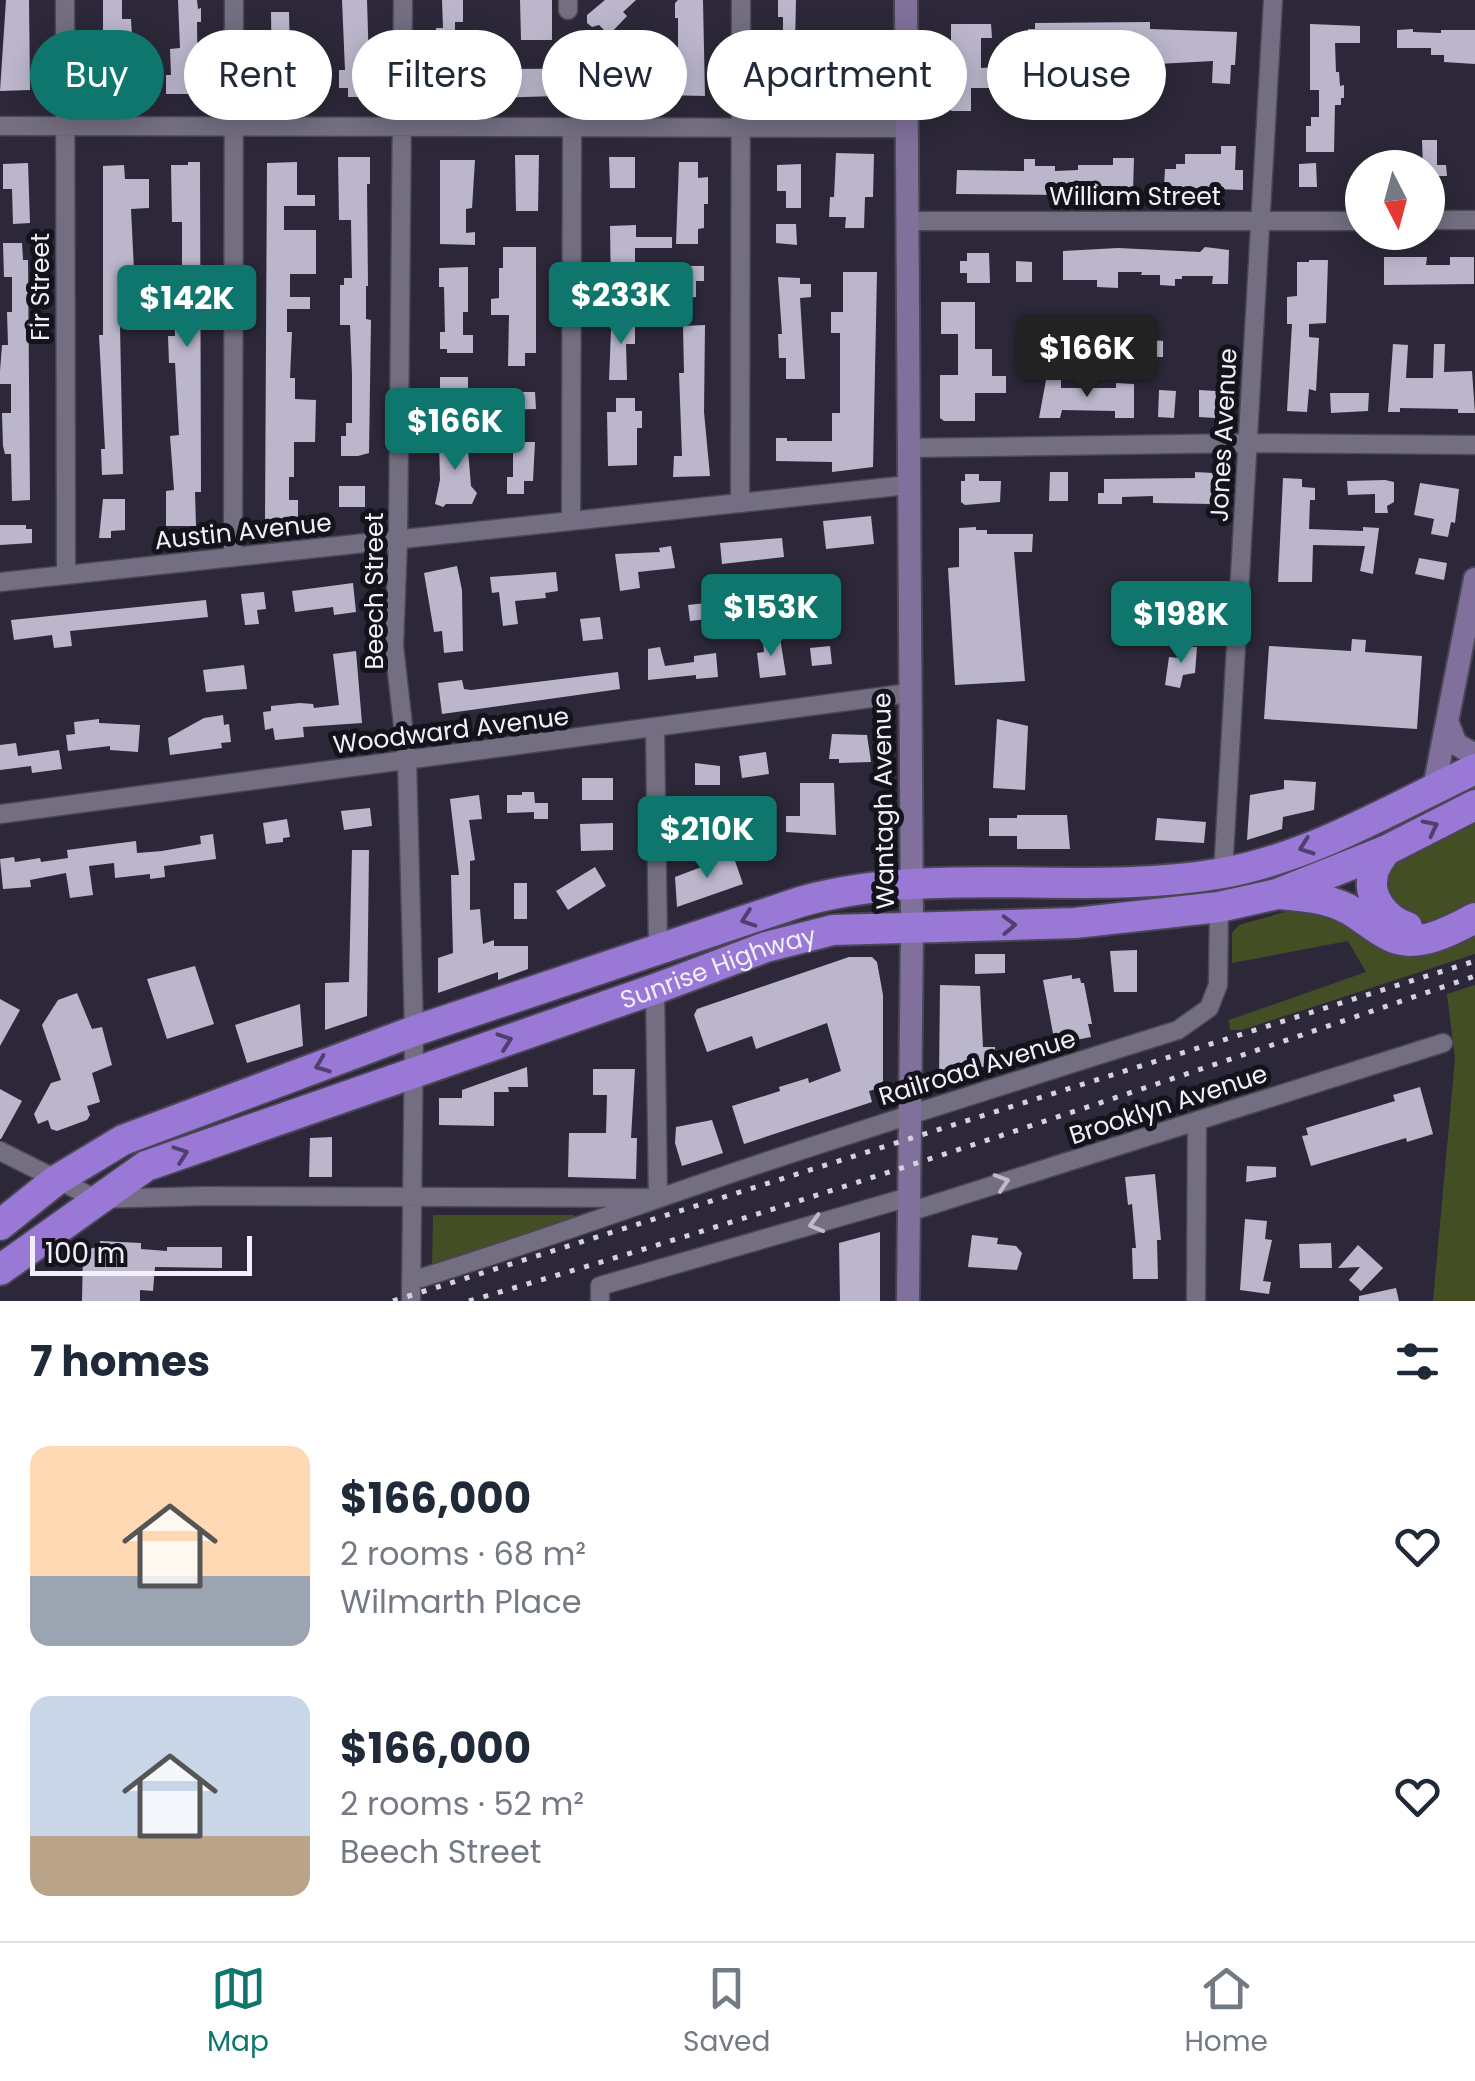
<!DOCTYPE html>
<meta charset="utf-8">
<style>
body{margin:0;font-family:Poppins,sans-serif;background:#f6f6f7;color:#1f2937;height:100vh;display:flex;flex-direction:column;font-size:38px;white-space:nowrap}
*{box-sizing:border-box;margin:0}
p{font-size:32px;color:#747a83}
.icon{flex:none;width:55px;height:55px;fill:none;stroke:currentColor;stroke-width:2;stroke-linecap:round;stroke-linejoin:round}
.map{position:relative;height:1301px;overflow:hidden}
.panel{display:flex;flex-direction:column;background:#fff;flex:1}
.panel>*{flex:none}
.top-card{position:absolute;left:30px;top:30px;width:1415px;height:90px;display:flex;gap:20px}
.needle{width:65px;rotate:174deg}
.tools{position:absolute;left:1345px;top:150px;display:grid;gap:20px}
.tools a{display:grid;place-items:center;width:100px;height:100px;border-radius:50%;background:#fff;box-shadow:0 5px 25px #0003;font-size:50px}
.scale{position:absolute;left:30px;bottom:25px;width:222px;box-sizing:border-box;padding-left:10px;border:5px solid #f2effb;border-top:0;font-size:28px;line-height:35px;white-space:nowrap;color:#f2effb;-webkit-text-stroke:8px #14121a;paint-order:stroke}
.price{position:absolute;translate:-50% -85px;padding:0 22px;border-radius:10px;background:#0f766e;color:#fff;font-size:32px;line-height:65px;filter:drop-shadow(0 2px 5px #0008)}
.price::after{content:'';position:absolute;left:50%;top:60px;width:30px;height:22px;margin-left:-15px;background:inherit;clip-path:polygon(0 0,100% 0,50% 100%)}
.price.current{background:#222;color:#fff}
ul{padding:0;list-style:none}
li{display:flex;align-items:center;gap:30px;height:250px;padding:0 30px}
li span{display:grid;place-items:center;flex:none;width:280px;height:200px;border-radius:20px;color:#555}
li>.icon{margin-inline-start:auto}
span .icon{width:120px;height:120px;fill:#fffc;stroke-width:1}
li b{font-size:42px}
h2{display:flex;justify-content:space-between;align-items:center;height:120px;padding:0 30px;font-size:42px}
.chip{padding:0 35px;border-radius:45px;background:#fff;box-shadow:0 5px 25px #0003;font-size:35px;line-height:90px}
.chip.current{background:#0f766e;color:#fff}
.menu{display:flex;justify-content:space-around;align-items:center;height:140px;border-top:2px solid #e0e1e3;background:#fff;font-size:28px;color:#747a83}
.menu a{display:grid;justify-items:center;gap:5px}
.menu .current{color:#0f766e}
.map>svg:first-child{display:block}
.green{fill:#434e25}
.building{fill:#bcb6cc}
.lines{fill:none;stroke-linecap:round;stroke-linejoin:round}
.street-casing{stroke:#4a4655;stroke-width:21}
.secondary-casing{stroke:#4a4655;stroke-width:26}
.highway-casing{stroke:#4a4655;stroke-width:34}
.street{stroke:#746e82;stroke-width:18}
.secondary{stroke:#7f719b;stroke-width:22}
.highway{stroke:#9978d6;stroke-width:30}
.rail{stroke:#d5d1de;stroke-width:5;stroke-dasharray:5 10;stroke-linecap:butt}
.oneway{stroke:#50406f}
.oneway2{stroke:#c0bbcb}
.labels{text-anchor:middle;stroke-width:10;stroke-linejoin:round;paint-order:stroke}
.street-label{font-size:25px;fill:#f2effb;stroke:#14121a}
</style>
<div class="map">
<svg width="1475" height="1301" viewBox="0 0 1475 1301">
<rect width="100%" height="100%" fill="#2d2839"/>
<path class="green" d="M1475 823V902C1445 917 1424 932 1394 911L1385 879 1394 863Z
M1303 907 1324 908 1371 941 1475 927V954L1242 1030H1230L1229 1020 1366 972 1348 941 1232 963V933L1239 925Z
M1475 985V1301H1433L1455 1059 1447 994Z
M433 1215H574L576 1220 432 1264Z"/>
<path class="building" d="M6 0H29L30 90 0 91Z
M103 0H122V19H131L135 85 146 84 147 101 103 100Z
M178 0H197L198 9 201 8V22H197L198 94H166V75H171L170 49 180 48Z
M342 0H367L370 97H348V88H339V70H345Z
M442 0H463V22H455V73H463V83H468L469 96H439L436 28H443Z
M520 0H552V40H521Z
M605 0H636L623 12 627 16 609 35 599 25 592 27 587 23V15Z
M678 0H703L705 96 622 94 493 98V69L653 68V74L678 73V18H675V3Z
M778 0H796L795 44H801L802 99 778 100 783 44V17H778Z
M271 12H289L290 60H301V92L272 93Z
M1150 22V29L1237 32 1235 65H1231L1230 84 1212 83 1213 61 1139 65V56H1115L1111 57V61H1081V68H1066V58H1028V29H1035V23Z
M951 24H991L992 38H981V68L996 67V88H971V111H951Z
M1310 24 1360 26V43H1335L1336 72H1339L1340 86 1344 85V98H1341V105H1335L1334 152H1306V126H1311V117H1319V90H1310Z
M1413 29V32L1441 33V30H1475V64L1444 62V55H1431V48H1397V30Z
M864 65 874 76 853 96 839 82 854 68 858 71Z
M1422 140H1437V165H1446L1447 176H1428V168H1423Z
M1221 146H1236L1235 170H1243V190L1164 187 1165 169H1176V164H1185V154H1221Z
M836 153 874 154 873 197H865L864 228H845L846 217H829L830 197H834Z
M515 155H539L538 211H516Z
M338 157H370V184H367L368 286H366V319L371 320 369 453 358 456H341V436H346V423H352V374L350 325H340V285H344V278H352L351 220H339Z
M609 157H635V188H610Z
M1113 158H1134L1133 192 1112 191 1113 186H1086L1063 189V195L956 194 957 170 1024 171V159H1035V166H1055V171L1078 170V165H1113Z
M440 160H475L472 208 466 209V233L475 232V245L440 244Z
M188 162H200L201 492H195L196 526H166V491L174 490 170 436 179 435 175 363H169L168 336H175L174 287H182V222H172L171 165H188Z
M297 162V195H315V206H284V230H316V274H290V297H310V309H287V332H292L290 378H295V399L316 400 315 442H294V477H289V500H298V520H265L267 163Z
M679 162H698V178L708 177V204H704V228L698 229V244H676Z
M28 163 30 223 13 224 12 189H3V164Z
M1316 163 1317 187H1299V164Z
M801 164V208H786V191H777V165Z
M124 165 125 179H149V208L131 209 135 291H127L128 326H120L123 474 102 475 101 449H105L99 335H103V166Z
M776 224H796L797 245 776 243Z
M636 225V237H672V248H635V293H611L610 226Z
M3 243H22L23 260H28L30 500 12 501 11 454H5L3 446 2 413H11V384H0V371L2 345H8L7 312H12V277H4Z
M503 247H536V353H525V366H508L509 315H491V299L499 298V268H503Z
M1205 247 1229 250 1228 284H1212L1213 276H1182V279H1175V286L1160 285V275H1141L1142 272H1118V288L1097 287V280H1063V251L1118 248 1200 252Z
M967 253H989L990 283H967V273H960V261H967Z
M1384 257H1427L1426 265H1450V257H1474V284L1384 285Z
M1309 260H1328L1326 323 1309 324V337L1319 338 1316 391 1309 389 1307 412 1287 411 1292 324H1287V297L1297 296V262H1309Z
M1016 261 1032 262V282H1016Z
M674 266H704V281H696V297L674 298Z
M468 267V312H463V335H473V353H447V349H440V332H445L444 287H439V268Z
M843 272H877L873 467 832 472V462L776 461V438H787V441H832V413H840V333H831V312H843Z
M778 277 800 278V284H811V297L800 298 805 379H786V358H779L778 334H782Z
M941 302H975V349H992V376H1006V393H975V421H944L940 418V375H958V334H941Z
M619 316H635V344H626L627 380H609L611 330H619Z
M705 325 704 412 710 476 673 477 674 456H682L679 373H684L683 326Z
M1121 337 1163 341V357H1135V361H1121Z
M1393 344 1408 345 1406 378H1433L1434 344H1445L1444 372 1472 371 1475 413H1458V409L1400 408V412H1388Z
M440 377H468V415L440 416Z
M1046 380H1061V388H1116V383L1134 384V418H1115V411L1062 410 1060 418H1039Z
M1159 390 1176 391 1174 418 1158 417Z
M1199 390 1216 391 1215 418 1199 417Z
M503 392H535L536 409 503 410Z
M1330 393H1369L1368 411 1331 413Z
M616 398H635V411H642V428H637V465L608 466 607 412H616Z
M439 438H467L471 486 477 493 472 504H446L443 507 435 504 440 480Z
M513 442H535L533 481H524V494H507V477H513Z
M1050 472H1068V501H1049Z
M1195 472 1213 473 1212 504 1153 503V496L1122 497V504H1098V493H1104V479L1195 478Z
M965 474H979V481H1001L1000 502 965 505 961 502V481H965Z
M1283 478 1302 479V487L1315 488V500H1310L1309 529 1363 531V527L1379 528 1373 574 1360 571 1365 546 1313 545 1312 582H1278Z
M1385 480 1394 482V502L1387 506 1388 513H1375V494L1348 495 1347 481Z
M1420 483 1459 489 1455 523 1451 522 1448 537 1431 534 1434 519 1414 515Z
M339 486H365V507H339Z
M103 499H125V530L111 531V538H99Z
M871 516 874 544 826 549 823 521Z
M0 525H26V529H32V543L0 545Z
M976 527V530H987V534H1033L1032 552H1014L1025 681 955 685 948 568 959 567V528Z
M782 538 784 557 722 564 720 543Z
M671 546 675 568 638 572 640 588 620 591 615 554 660 552 659 548Z
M1419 558 1447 563 1444 580 1415 574Z
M457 566 462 590 463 651 444 653 442 631 434 632 424 573Z
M556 572 558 591 545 593 546 598 515 601 518 624 503 626 499 592 492 593 490 577Z
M353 583 356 612 334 615 333 607 295 612 292 591Z
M1184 583H1201L1200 605 1183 604Z
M264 592 266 609 257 610 259 624 245 625 241 594Z
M206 600 208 617 70 631 72 646 54 648 52 635 14 640 11 620Z
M715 602 717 618 690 621 688 605Z
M600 617 603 639 583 641 580 619Z
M780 638 786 675 760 678 757 653 764 652 763 640Z
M1352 639 1366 640 1365 652 1422 656 1417 729 1264 719 1269 646 1351 651Z
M830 646 832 664 812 666 810 648Z
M1179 646 1197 647 1195 673 1183 675 1180 688 1165 685 1169 657 1179 658Z
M660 647 665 666 694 662V656L716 653 718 677 696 679V675L648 680V649Z
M356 651 362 723 303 727 304 737 275 740 273 728 265 730 263 712 271 711V706L300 703 313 704 314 708 339 705 333 654Z
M244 665 247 689 206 692 203 670Z
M618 672 620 689 442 714 438 683 462 680 464 689 471 690Z
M223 715 224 725 229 724 231 742 221 743 222 748 170 755 168 738 204 718Z
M99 719V723L140 725 138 752 110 750V746L68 751 66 735 75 734 74 722Z
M997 719 1028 726 1025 790 993 788Z
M832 734 867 735 871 762 839 763V759H829Z
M16 743 18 756 59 750 62 769 32 773 31 766 0 770V745Z
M766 752 769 774 742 778 739 756Z
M695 763 720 766V785H695Z
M582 778H613V800H582Z
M1284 780 1316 782 1314 810 1283 817 1282 829 1247 840 1250 795 1284 789Z
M800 783H834L836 835 786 832V816H800Z
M522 792H534L535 803H548V819H534V812L507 813V795H522Z
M479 795 482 819 469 820 475 860 470 861V910L480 909 483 944 494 940V946H528V969L498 980V972L438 993V958L453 953 451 875H459L450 799Z
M370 808 372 826 344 830 341 811Z
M1017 815H1067L1070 849H1017V836H989V818H1017Z
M1157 818 1206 822 1204 843 1155 840Z
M287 819 290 837 283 838V842L266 844 263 823Z
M613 823V850L581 851 580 824Z
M213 834 216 859 164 866 165 877 150 879V874L115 878 114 863 89 866 93 895 70 898 66 873 30 880 31 887 3 889 0 859 14 857 15 862 40 858 41 862 68 858 67 850 136 841 137 853 162 851 201 844 200 836Z
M352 850H369L367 1016 325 1030V983L349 982Z
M733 855 743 884 677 907 675 877Z
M595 867 606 886 568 910 556 891Z
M514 883H527V919H514Z
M1137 950V992H1114L1110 951Z
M975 954H1005V973L975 974Z
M849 957H872L877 962 883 995V1087L869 1091 872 1102 744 1144 732 1106 780 1091 779 1087 808 1078 809 1083 841 1071 827 1023 756 1049 752 1036 707 1052 694 1015 697 1009Z
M195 966 214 1024 167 1039 147 979Z
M1072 975V979L1080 978 1081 983H1084L1092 1024H1088L1091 1037 1055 1044 1043 980Z
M940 985 980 986 983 1047H995V1067H982V1074L944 1085 939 1081Z
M77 993 92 1029 102 1027 112 1065 92 1073 100 1102 87 1106 90 1115 87 1120 57 1131 51 1129 48 1120 38 1124 34 1114 51 1083 61 1080 42 1025 58 1000Z
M0 999 20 1010 0 1046Z
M300 1004 303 1046 247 1063 235 1025Z
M527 1067 528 1087H508L509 1092H494V1126L439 1125V1098H462V1090Z
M593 1069H635L631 1138H637L636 1179 568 1177 569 1133H606L607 1095H593Z
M1420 1087 1433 1134 1407 1142 1406 1138 1311 1166 1302 1136 1308 1135 1306 1128 1395 1101 1393 1095Z
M0 1089 22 1101 1 1139H0Z
M712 1120 723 1153 682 1166 675 1143 676 1127Z
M332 1137V1177H309L310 1138Z
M1247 1166 1276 1167V1177L1246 1182Z
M1155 1174 1161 1240H1157L1158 1279H1133L1132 1248H1136L1132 1204 1128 1205 1125 1177Z
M1245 1219 1267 1221 1265 1239 1272 1240 1263 1281 1271 1282 1269 1294 1240 1290Z
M880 1232V1301H840L839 1243Z
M972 1235 998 1238 997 1244 1016 1246 1022 1253 1017 1270 968 1267Z
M100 1241 141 1243V1249L167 1251V1247H222V1268L155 1267 153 1291 140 1290V1301H82L83 1251 100 1246Z
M1331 1243 1332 1268H1300L1299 1244Z
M1358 1245 1383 1268 1361 1291 1349 1280 1360 1267 1338 1268Z
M1396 1288 1399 1301H1359V1296Z"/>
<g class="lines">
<defs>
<path id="street" d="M65 0 66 575
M403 0 398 539 394 646 407 761 414 1031 411 1301
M568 10V0
M0 126 907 128
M1428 220H1475
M907 221H1362
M908 448 1247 443 1475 445
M740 503 741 0
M571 521 572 127
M233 557 234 0
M0 582 908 485
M655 728 658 949
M0 814 909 693
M1223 873 1273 0
M0 1151 96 1199 205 1196 658 1198 655 989
M909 1212 1443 1043
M411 1281C526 1246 637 1205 750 1167 892 1120 1035 1075 1178 1030L1209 1008 1218 985 1219 907
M600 1301V1286L909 1197
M1196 1301 1197 1121"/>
<path id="secondary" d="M906 0 912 928 908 1301
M1448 724 1456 744 1475 755
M1434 788 1475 579"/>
<g id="highway">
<path d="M1385 851C1381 858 1374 867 1373 874 1367 898 1386 920 1407 927"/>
<path d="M1280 894C1304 896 1326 898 1348 909 1364 918 1377 931 1394 938 1419 948 1453 930 1475 918"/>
<path d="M0 1225 55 1181 123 1140 414 1031 800 902C937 863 1083 898 1223 873 1312 857 1395 807 1475 769"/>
<path id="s1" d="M0 1270 146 1166 655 989 766 947 833 930 1075 923 1219 907 1277 894 1385 851 1475 805"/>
</g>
</defs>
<use href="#street" class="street-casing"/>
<use href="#secondary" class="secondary-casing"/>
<use href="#highway" class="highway-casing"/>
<use href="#street" class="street"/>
<use href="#secondary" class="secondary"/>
<use href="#highway" class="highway"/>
<path class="rail" d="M393 1301 1475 961
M469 1301C808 1203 1141 1090 1475 976"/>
</g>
<defs><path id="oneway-chevron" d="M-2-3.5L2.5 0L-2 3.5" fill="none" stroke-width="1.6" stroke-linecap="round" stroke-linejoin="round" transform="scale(2.5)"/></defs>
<g class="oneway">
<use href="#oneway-chevron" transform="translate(1431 827) rotate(-27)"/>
<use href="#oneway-chevron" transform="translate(1306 847) rotate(160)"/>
<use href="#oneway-chevron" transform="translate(748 919) rotate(161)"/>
<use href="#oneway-chevron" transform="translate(1009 925) rotate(-2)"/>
<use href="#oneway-chevron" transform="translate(505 1041) rotate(-19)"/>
<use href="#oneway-chevron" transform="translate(322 1065) rotate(159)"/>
<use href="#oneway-chevron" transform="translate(181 1154) rotate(-19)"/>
</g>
<g class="oneway2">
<use href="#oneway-chevron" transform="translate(1002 1182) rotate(-18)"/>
<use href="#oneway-chevron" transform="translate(816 1224) rotate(164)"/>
</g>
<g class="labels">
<g class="street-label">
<text x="1135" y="205">William Street</text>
<text transform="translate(40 287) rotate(-90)" y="9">Fir Street</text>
<text transform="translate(1223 435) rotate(-87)" y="9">Jones Avenue</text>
<text transform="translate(243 531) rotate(-6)" y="9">Austin Avenue</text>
<text transform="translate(374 591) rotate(-90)" y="9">Beech Street</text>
<text transform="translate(451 730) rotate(-7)" y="9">Woodward Avenue</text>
<text transform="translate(883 801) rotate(-91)" y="9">Wantagh Avenue</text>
<text dy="9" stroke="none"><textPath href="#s1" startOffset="785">Sunrise Highway</textPath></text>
<text transform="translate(977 1067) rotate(-17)" y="9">Railroad Avenue</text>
<text transform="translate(1168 1104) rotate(-18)" y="9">Brooklyn Avenue</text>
</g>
</g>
</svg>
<div class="tools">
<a><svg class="needle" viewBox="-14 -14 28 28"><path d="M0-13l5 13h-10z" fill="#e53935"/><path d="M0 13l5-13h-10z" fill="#747a83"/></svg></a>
</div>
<div class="scale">100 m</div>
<b class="price" style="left:621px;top:347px">$233K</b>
<b class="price" style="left:187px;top:350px">$142K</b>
<b class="price current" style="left:1087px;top:400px">$166K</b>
<b class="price" style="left:455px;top:473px">$166K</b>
<b class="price" style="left:771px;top:659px">$153K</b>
<b class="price" style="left:1181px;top:666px">$198K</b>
<b class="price" style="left:707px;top:881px">$210K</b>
<div class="top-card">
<a class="chip current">Buy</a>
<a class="chip">Rent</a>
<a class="chip">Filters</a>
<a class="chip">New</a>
<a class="chip">Apartment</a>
<a class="chip">House</a>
</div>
</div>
<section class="panel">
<h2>7 homes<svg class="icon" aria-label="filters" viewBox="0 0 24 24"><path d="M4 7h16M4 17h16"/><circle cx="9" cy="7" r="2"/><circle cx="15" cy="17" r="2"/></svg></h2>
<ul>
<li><span style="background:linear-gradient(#ffd9b3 65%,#9aa5b1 0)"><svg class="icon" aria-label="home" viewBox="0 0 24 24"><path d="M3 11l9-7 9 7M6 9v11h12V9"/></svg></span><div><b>$166,000</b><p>2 rooms · 68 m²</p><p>Wilmarth Place</p></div><svg class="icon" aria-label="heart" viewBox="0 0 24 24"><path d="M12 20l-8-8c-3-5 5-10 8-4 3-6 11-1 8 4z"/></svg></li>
<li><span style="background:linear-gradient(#c9d6e8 70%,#b9a48a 0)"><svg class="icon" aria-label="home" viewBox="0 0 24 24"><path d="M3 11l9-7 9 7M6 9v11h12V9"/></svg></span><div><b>$166,000</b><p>2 rooms · 52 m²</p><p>Beech Street</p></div><svg class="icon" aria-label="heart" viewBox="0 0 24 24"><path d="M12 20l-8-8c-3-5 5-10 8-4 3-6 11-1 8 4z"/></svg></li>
</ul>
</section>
<nav class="menu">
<a class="current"><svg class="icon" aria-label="map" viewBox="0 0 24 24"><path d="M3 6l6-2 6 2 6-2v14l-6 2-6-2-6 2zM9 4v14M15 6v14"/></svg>Map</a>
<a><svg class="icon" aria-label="saved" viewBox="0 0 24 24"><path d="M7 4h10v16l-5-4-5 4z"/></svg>Saved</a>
<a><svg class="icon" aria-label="home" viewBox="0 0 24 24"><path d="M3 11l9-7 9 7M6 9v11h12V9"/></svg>Home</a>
</nav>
